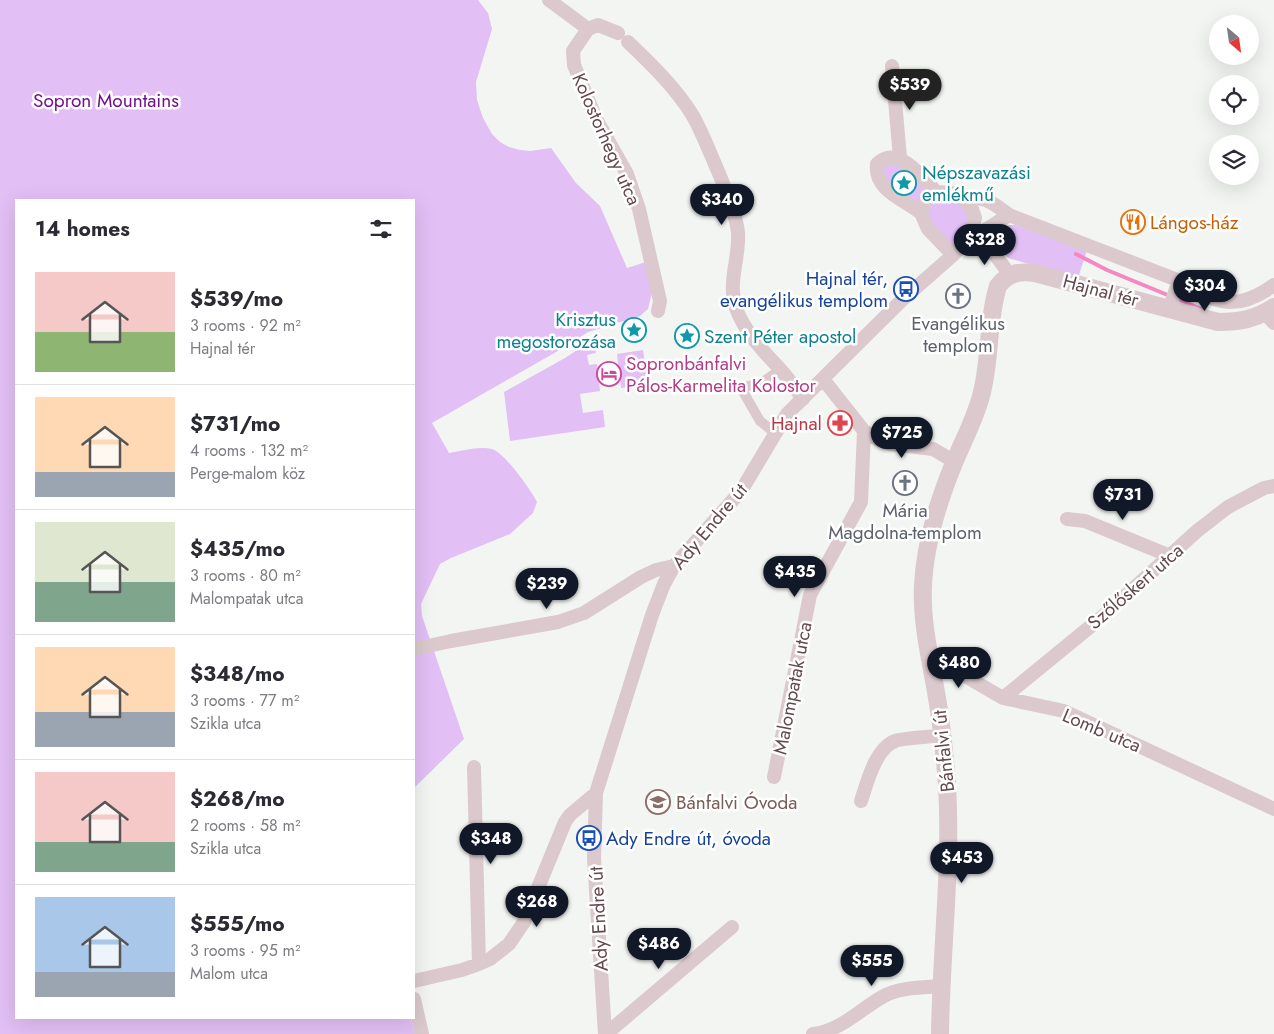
<!DOCTYPE html>
<meta charset="utf-8">
<style>
body{margin:0;font-family:Jost,sans-serif;background:#f7f7f7;color:#2b2b33;height:100vh;display:flex;flex-direction:column;font-size:19px;white-space:nowrap}
*{box-sizing:border-box;margin:0}
p{font-size:16px;color:#7c7c81}
.icon{flex:none;width:28px;height:28px;fill:none;stroke:currentColor;stroke-width:2;stroke-linecap:round;stroke-linejoin:round}
.map{position:relative;flex:1;overflow:hidden}
.sheet{position:absolute;left:15px;top:199px;width:400px;height:820px;display:flex;flex-direction:column;background:#fff;border-radius:0px;box-shadow:0 5px 20px #0002}
.sheet>*{flex:none}
.needle{width:32px;rotate:151deg}
.buttons{position:absolute;left:1209px;top:15px;display:grid;gap:10px}
.buttons a{display:grid;place-items:center;width:50px;height:50px;border-radius:50%;background:#fff;box-shadow:0 5px 20px #0002;font-size:25px}
.price{position:absolute;translate:-50% -42px;padding:0 11px;border-radius:18px;background:#111827;color:#fff;font-size:16px;line-height:32px;filter:drop-shadow(0 1px 2px #0008)}
.price::after{content:'';position:absolute;left:50%;top:30px;width:15px;height:11px;margin-left:-8px;background:inherit;clip-path:polygon(0 0,100% 0,50% 100%)}
.price.active{background:#222;color:#fff}
ul{padding:0;list-style:none}
li{display:flex;align-items:center;gap:15px;height:125px;padding:0 20px}
li+li{border-top:1px solid #e1e1e2}
li span{display:grid;place-items:center;flex:none;width:140px;height:100px;border-radius:0px;color:#555}
li>.icon{margin-inline-start:auto}
span .icon{width:60px;height:60px;fill:#fffc;stroke-width:1}
li b{font-size:21px}
h2{display:flex;justify-content:space-between;align-items:center;height:60px;padding:0 20px;font-size:21px}
.map>svg:first-child{display:block}
.green{fill:#e2bff5}
.lines{fill:none;stroke-linecap:round;stroke-linejoin:round}
.stream{stroke:#f688c1;stroke-width:4}
.pedestrian{stroke:#dbc9cd;stroke-width:10}
.minor{stroke:#dbc9cd;stroke-width:14}
.tertiary{stroke:#dbc9cd;stroke-width:18}
.labels{text-anchor:middle;stroke-width:5;stroke-linejoin:round;paint-order:stroke}
.park-label{font-size:19px;fill:#720e8f;stroke:#fff}
.street-label{font-size:19px;fill:#63484f;stroke:#fff}
.culture-label{font-size:19px;fill:#0d838f;stroke:#fff;text-anchor:start}
.food-label{font-size:19px;fill:#c56008;stroke:#fff;text-anchor:start}
.transit-label{font-size:19px;fill:#164399;stroke:#fff;text-anchor:end}
.worship-label{font-size:19px;fill:#5b616d;stroke:#fff}
.hotel-label{font-size:19px;fill:#b23c85;stroke:#fff;text-anchor:start}
.health-label{font-size:19px;fill:#be3a42;stroke:#fff;text-anchor:end}
.education-label{font-size:19px;fill:#785e54;stroke:#fff;text-anchor:start}
</style>
<div class="map">
<svg width="1274" height="1034" viewBox="0 0 1274 1034">
<rect width="100%" height="100%" fill="#f3f5f3"/>
<path class="green" d="M0 0H478L488 13 492 29 476 82 477 100 483 118 492 134 500 142 509 147 520 150 530 151 551 148 576 183 600 206 627 268 646 262 652 292 648 309 640 316 588 332 563 348 432 423 449 453C462 451 479 446 492 449 504 452 531 490 537 502L533 513 510 534 451 558 440 564 421 604 422 616 464 739 414 788V200H16V1018H411L415 1034H0Z
M886 154 931 185 921 196 919 208 877 173Z
M933 186H947L961 191 971 226 952 247 929 228 923 197Z
M1008 225H1015L1087 250 1078 278 1008 258C1001 252 996 243 997 234Z
M594 339 596 353 587 355 589 365 597 364 600 391 580 394 583 413 603 410 605 427 510 441 504 392 565 358Z
M643 350 648 384 621 388 617 354Z"/>
<g class="lines">
<path class="stream" d="M1076 254 1107 270 1204 310"/>
<path class="pedestrian" d="M775 433 760 421 741 388 763 382 781 369"/>
<path class="minor" d="M549 0 588 29 598 25 618 33
M588 29 573 51 574 65 596 119 627 174 639 209 660 301 658 311
M628 42C651 64 676 88 693 116 703 134 710 153 718 171 726 191 735 211 738 232 740 258 727 282 736 308 744 331 763 351 780 369 788 378 796 389 803 399
M892 66 900 158
M962 198C984 195 993 203 1009 215L1180 281C1215 304 1237 312 1274 285
M921 213C903 199 874 190 877 164 897 144 923 177 936 192
M968 241 1009 215
M963 244 976 241C992 246 1000 262 1010 275
M1169 309 1176 289
M1265 313 1274 323
M823 379 864 431 879 440 890 444 933 449 955 462
M1067 519 1085 521 1170 556
M414 649 451 641 558 622 584 613 641 577 656 570 674 566
M929 655 1003 698 1064 711 1274 809
M1003 698 1102 617 1197 531 1228 507 1264 488 1274 486
M474 767 479 964
M774 777 810 595 861 502 864 431
M861 801C867 783 875 749 895 741 902 738 932 737 942 735
M414 981 462 970 479 964 490 959 509 944 524 922 565 822 570 815 596 793
M414 999 422 1034
M605 1034 594 858 596 793 652 615 664 584 674 566 741 491 787 414 903 299 953 255 970 236 975 218 972 209 962 198 952 193 936 192 926 200 921 213 928 229 953 255
M606 1034 732 927
M813 1034C841 1031 860 1009 884 996 900 987 923 988 941 986"/>
<path class="tertiary" d="M940 1034C941 951 952 868 947 786 945 757 942 727 937 698 931 661 921 623 923 585 925 543 938 502 954 463 963 441 975 419 981 396 991 360 987 322 998 286 1008 273 1019 271 1035 273L1218 322C1240 322 1256 319 1274 307"/>
</g>
<defs>
<symbol id="sight-ring" viewBox="-11 -11 22 22"><circle r="9.5" fill="#fff" stroke="#0f9aa8" stroke-width="1.5"/><path d="M0-6L1.8-2.2L6-1.7L2.9 1.2L3.7 5.4L0 3.3L-3.7 5.4L-2.9 1.2L-6-1.7L-1.8-2.2Z" fill="#0f9aa8"/></symbol>
<symbol id="restaurant-ring" viewBox="-11 -11 22 22"><circle r="9.5" fill="#fff" stroke="#e8710a" stroke-width="1.5"/><path d="M-5-6h1v4h1v-4h1v4h1v-4h1v5L-1.5 .5V6h-2V.5L-5-1ZM5-6V6H3V1.5H1.5Q1.5-4 5-6Z" fill="#e8710a"/></symbol>
<symbol id="bus-ring" viewBox="-11 -11 22 22"><circle r="9.5" fill="#fff" stroke="#1a4fb4" stroke-width="1.5"/><path d="M-5-6H5V4H4V6H2V4H-2V6H-4V4H-5ZM-3.5-4V0h7V-4ZM-3.5 1.2v1.5H-2V1.2ZM2 1.2v1.5H3.5V1.2Z" fill="#1a4fb4"/></symbol>
<symbol id="church-ring" viewBox="-11 -11 22 22"><circle r="9.5" fill="#fff" stroke="#6b7280" stroke-width="1.5"/><path d="M-1.2-6h2.4v3.5h3.3v2.4h-3.3V6h-2.4V-.1h-3.3v-2.4h3.3Z" fill="#6b7280"/></symbol>
<symbol id="hotel-ring" viewBox="-11 -11 22 22"><circle r="9.5" fill="#fff" stroke="#d1479c" stroke-width="1.5"/><path d="M-6-4.5h1.5V1H6V5H4.5V3h-9V5H-6ZM-4 0a1.8 1.8 0 1 1 3.6 0ZM.5 0V-2.5h3Q6-2.5 6 0Z" fill="#d1479c"/></symbol>
<symbol id="pharmacy-ring" viewBox="-11 -11 22 22"><circle r="9.5" fill="#fff" stroke="#e0444e" stroke-width="1.5"/><path d="M-2-6h4v4h4v4h-4v4h-4v-4h-4v-4h4Z" fill="#e0444e"/></symbol>
<symbol id="school-ring" viewBox="-11 -11 22 22"><circle r="9.5" fill="#fff" stroke="#8d6e63" stroke-width="1.5"/><path d="M0-5L7-2L0 1L-7-2ZM-4 1L0 2.5L4 1V4Q0 6-4 4Z" fill="#8d6e63"/></symbol>
</defs>
<g fill-rule="evenodd">
<use href="#sight-ring" x="890" y="169" width="28" height="28"/>
<use href="#restaurant-ring" x="1119" y="208" width="28" height="28"/>
<use href="#bus-ring" x="892" y="275" width="28" height="28"/>
<use href="#church-ring" x="944" y="282" width="28" height="28"/>
<use href="#sight-ring" x="620" y="316" width="28" height="28"/>
<use href="#sight-ring" x="673" y="322" width="28" height="28"/>
<use href="#hotel-ring" x="595" y="360" width="28" height="28"/>
<use href="#pharmacy-ring" x="826" y="409" width="28" height="28"/>
<use href="#church-ring" x="891" y="469" width="28" height="28"/>
<use href="#school-ring" x="644" y="788" width="28" height="28"/>
<use href="#bus-ring" x="575" y="824" width="28" height="28"/>
</g>
<g class="labels">
<g class="park-label">
<text x="106" y="107">Sopron Mountains</text>
</g>
<g class="street-label">
<text transform="translate(607 139) rotate(66)" y="7">Kolostorhegy utca</text>
<text transform="translate(1101 290) rotate(15)" y="7">Hajnal tér</text>
<text transform="translate(709 526) rotate(-50)" y="7">Ady Endre út</text>
<text transform="translate(1135 586) rotate(-41)" y="7">Szőlőskert utca</text>
<text transform="translate(792 688) rotate(-79)" y="7">Malompatak utca</text>
<text transform="translate(1102 730) rotate(23)" y="7">Lomb utca</text>
<text transform="translate(943 751) rotate(-96)" y="7">Bánfalvi út</text>
<text transform="translate(598 919) rotate(-93)" y="7">Ady Endre út</text>
</g>
<g class="culture-label">
<text x="922" y="179">Népszavazási<tspan x="922" dy="22">emlékmű</tspan></text>
<text x="616" y="326" text-anchor="end">Krisztus<tspan x="616" dy="22">megostorozása</tspan></text>
<text x="704" y="343">Szent Péter apostol</text>
</g>
<g class="food-label">
<text x="1150" y="229">Lángos-ház</text>
</g>
<g class="transit-label">
<text x="888" y="285">Hajnal tér,<tspan x="888" dy="22">evangélikus templom</tspan></text>
<text x="606" y="845" text-anchor="start">Ady Endre út, óvoda</text>
</g>
<g class="worship-label">
<text x="958" y="330">Evangélikus<tspan x="958" dy="22">templom</tspan></text>
<text x="905" y="517">Mária<tspan x="905" dy="22">Magdolna-templom</tspan></text>
</g>
<g class="hotel-label">
<text x="626" y="370">Sopronbánfalvi<tspan x="626" dy="22">Pálos-Karmelita Kolostor</tspan></text>
</g>
<g class="health-label">
<text x="822" y="430">Hajnal</text>
</g>
<g class="education-label">
<text x="676" y="809">Bánfalvi Óvoda</text>
</g>
</g>
</svg>
<div class="buttons">
<a><svg class="needle" viewBox="-14 -14 28 28"><path d="M0-13l5 13h-10z" fill="#e53935"/><path d="M0 13l5-13h-10z" fill="#7c7c81"/></svg></a>
<a><svg class="icon" aria-label="locate" viewBox="0 0 24 24"><circle cx="12" cy="12" r="6"/><path d="M12 2v4M12 18v4M2 12h4M18 12h4"/></svg></a>
<a><svg class="icon" aria-label="layers" viewBox="0 0 24 24"><path d="M12 4l9 5-9 5-9-5zM3 14l9 5 9-5"/></svg></a>
</div>
<b class="price active" style="left:910px;top:111px">$539</b>
<b class="price" style="left:722px;top:226px">$340</b>
<b class="price" style="left:985px;top:266px">$328</b>
<b class="price" style="left:1205px;top:312px">$304</b>
<b class="price" style="left:902px;top:459px">$725</b>
<b class="price" style="left:1123px;top:521px">$731</b>
<b class="price" style="left:795px;top:598px">$435</b>
<b class="price" style="left:547px;top:610px">$239</b>
<b class="price" style="left:959px;top:689px">$480</b>
<b class="price" style="left:491px;top:865px">$348</b>
<b class="price" style="left:962px;top:884px">$453</b>
<b class="price" style="left:537px;top:928px">$268</b>
<b class="price" style="left:659px;top:970px">$486</b>
<b class="price" style="left:872px;top:987px">$555</b>
<section class="sheet">
<h2>14 homes<svg class="icon" aria-label="filters" viewBox="0 0 24 24"><path d="M4 7h16M4 17h16"/><circle cx="9" cy="7" r="2"/><circle cx="15" cy="17" r="2"/></svg></h2>
<ul>
<li><span style="background:linear-gradient(#f6c9c9 60%,#8fb573 0)"><svg class="icon" aria-label="home" viewBox="0 0 24 24"><path d="M3 11l9-7 9 7M6 9v11h12V9"/></svg></span><div><b>$539/mo</b><p>3 rooms · 92 m²</p><p>Hajnal tér</p></div></li>
<li><span style="background:linear-gradient(#ffd9b3 75%,#9aa5b1 0)"><svg class="icon" aria-label="home" viewBox="0 0 24 24"><path d="M3 11l9-7 9 7M6 9v11h12V9"/></svg></span><div><b>$731/mo</b><p>4 rooms · 132 m²</p><p>Perge-malom köz</p></div></li>
<li><span style="background:linear-gradient(#dfe7d0 60%,#7fa58c 0)"><svg class="icon" aria-label="home" viewBox="0 0 24 24"><path d="M3 11l9-7 9 7M6 9v11h12V9"/></svg></span><div><b>$435/mo</b><p>3 rooms · 80 m²</p><p>Malompatak utca</p></div></li>
<li><span style="background:linear-gradient(#ffd9b3 65%,#9aa5b1 0)"><svg class="icon" aria-label="home" viewBox="0 0 24 24"><path d="M3 11l9-7 9 7M6 9v11h12V9"/></svg></span><div><b>$348/mo</b><p>3 rooms · 77 m²</p><p>Szikla utca</p></div></li>
<li><span style="background:linear-gradient(#f6c9c9 70%,#7fa58c 0)"><svg class="icon" aria-label="home" viewBox="0 0 24 24"><path d="M3 11l9-7 9 7M6 9v11h12V9"/></svg></span><div><b>$268/mo</b><p>2 rooms · 58 m²</p><p>Szikla utca</p></div></li>
<li><span style="background:linear-gradient(#a9c7e8 75%,#9aa5b1 0)"><svg class="icon" aria-label="home" viewBox="0 0 24 24"><path d="M3 11l9-7 9 7M6 9v11h12V9"/></svg></span><div><b>$555/mo</b><p>3 rooms · 95 m²</p><p>Malom utca</p></div></li>
</ul>
</section>
</div>
